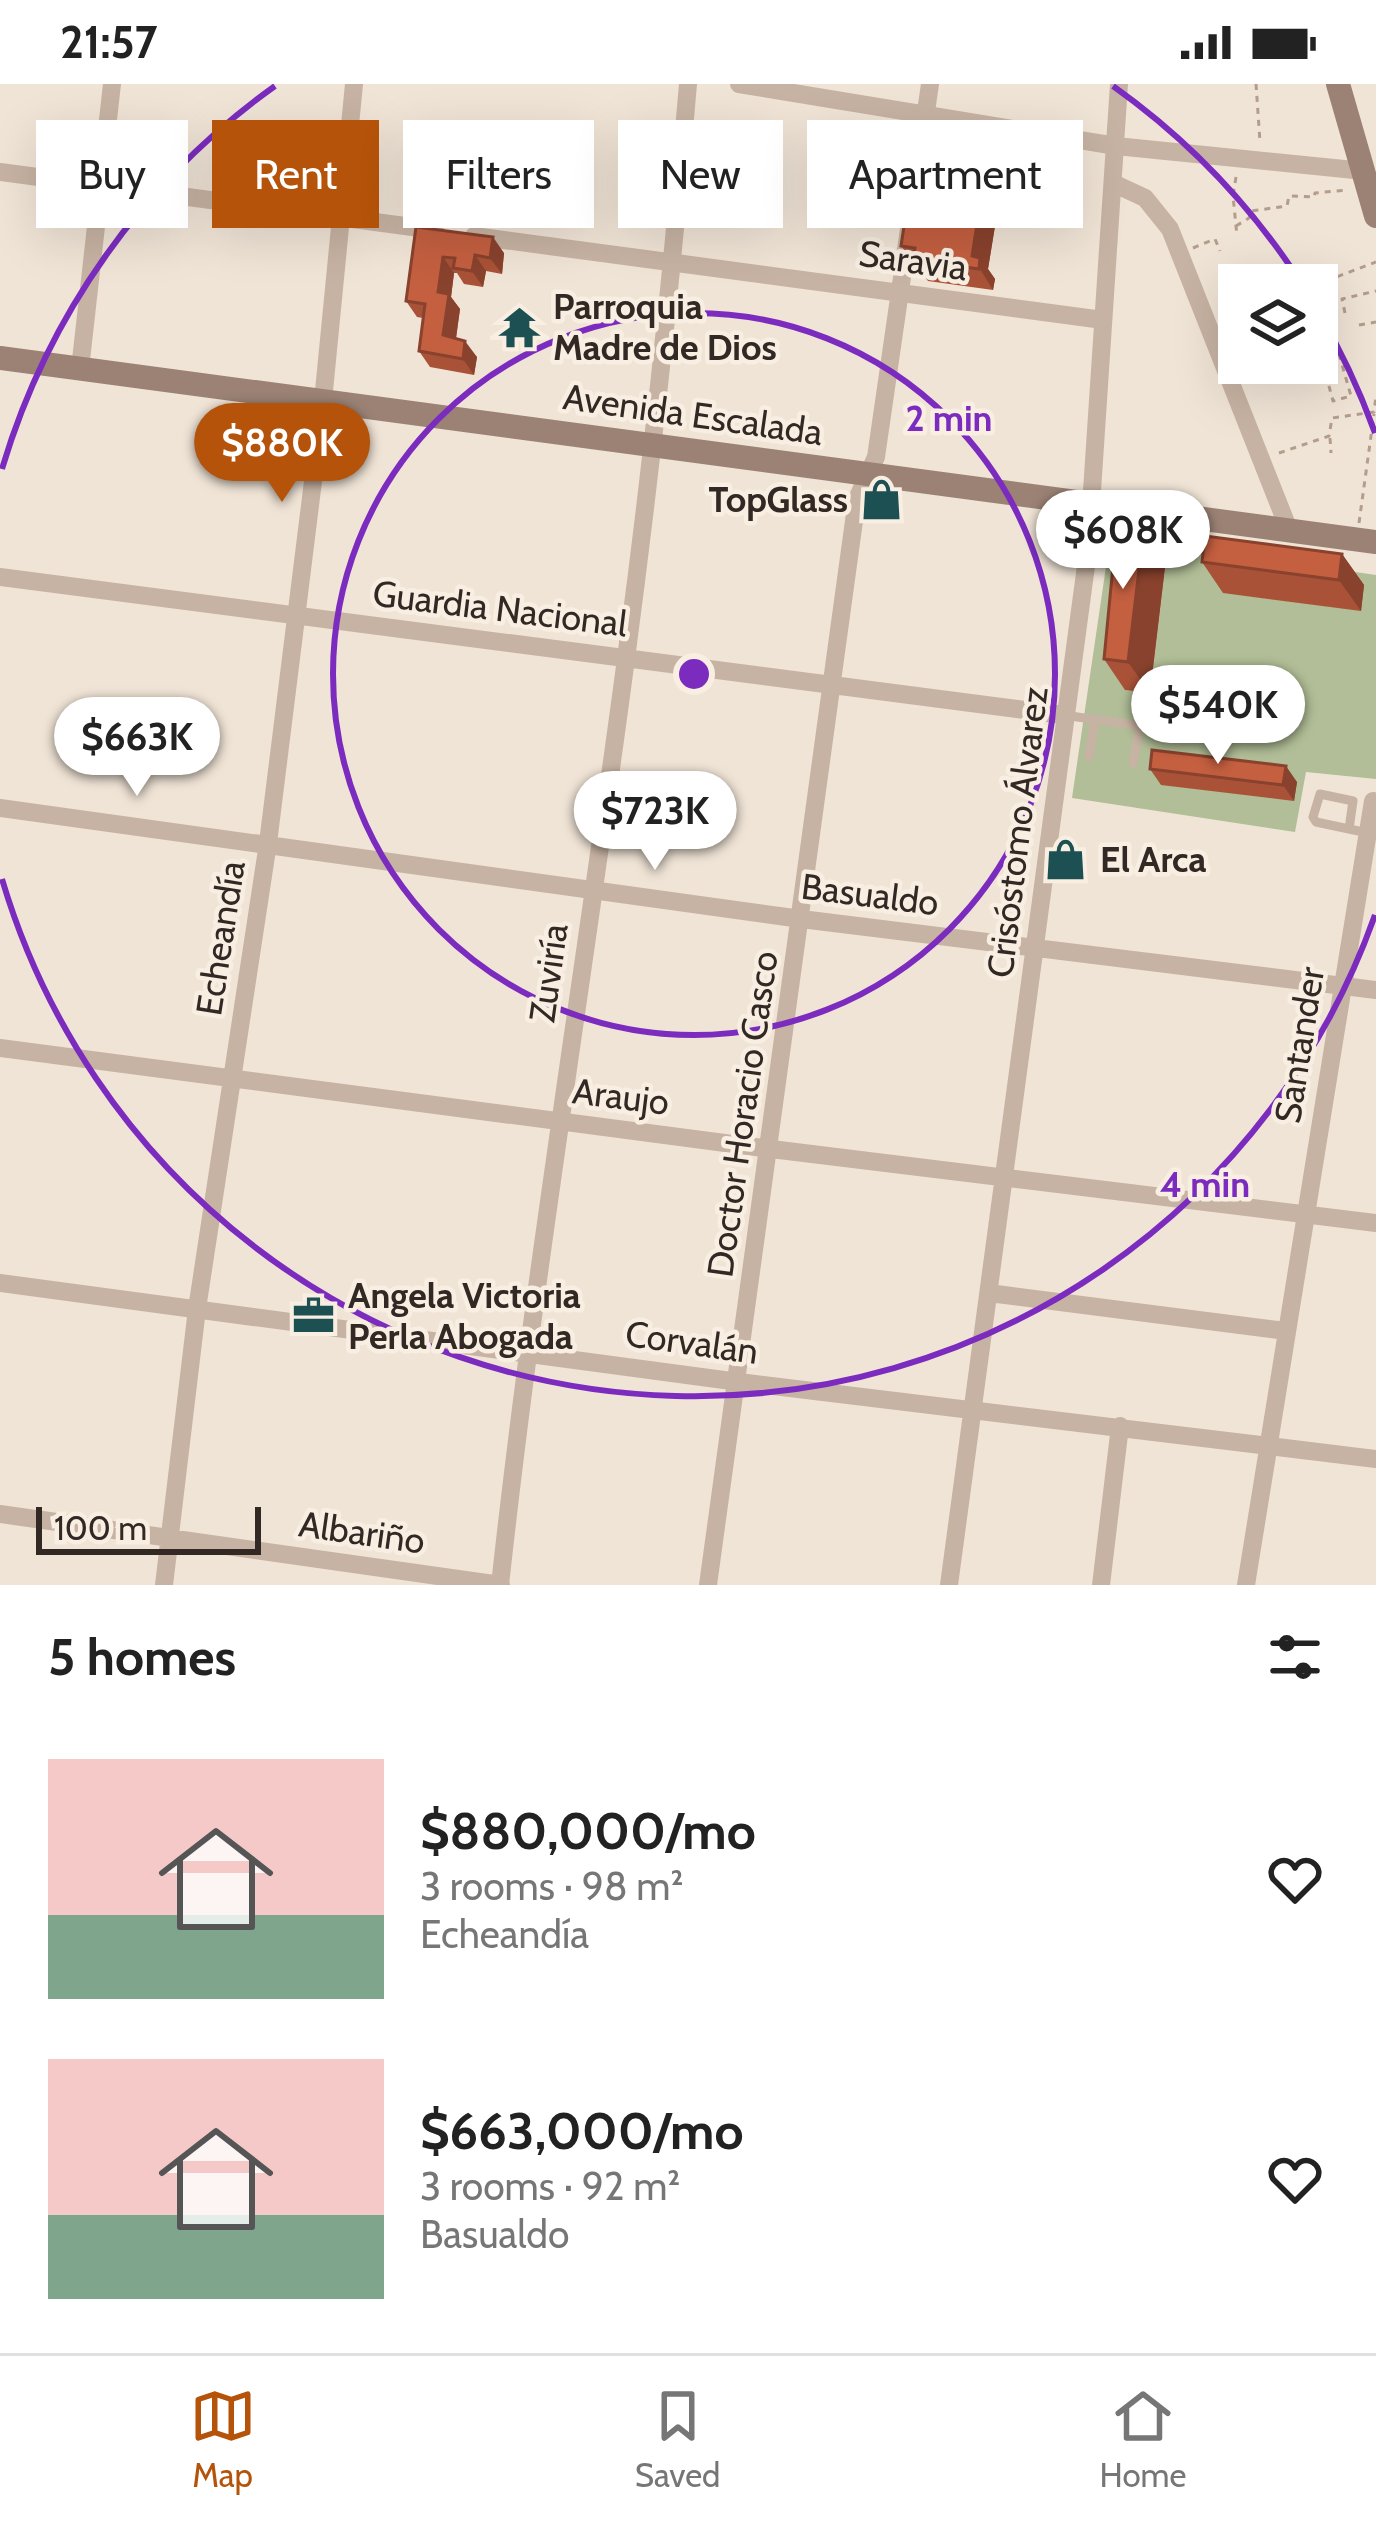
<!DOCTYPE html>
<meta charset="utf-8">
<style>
body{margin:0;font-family:Cabin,sans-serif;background:#f6f6f6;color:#222;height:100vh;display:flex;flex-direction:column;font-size:45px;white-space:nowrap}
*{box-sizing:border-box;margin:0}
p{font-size:39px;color:#767676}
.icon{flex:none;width:66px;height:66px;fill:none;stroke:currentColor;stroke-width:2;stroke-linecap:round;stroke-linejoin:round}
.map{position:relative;height:1501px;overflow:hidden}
.details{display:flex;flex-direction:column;background:#fff;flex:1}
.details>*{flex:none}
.banner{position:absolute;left:36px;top:36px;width:1305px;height:108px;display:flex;gap:24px}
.buttons{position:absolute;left:1218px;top:180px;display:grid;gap:24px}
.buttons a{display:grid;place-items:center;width:120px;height:120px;border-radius:0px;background:#fff;box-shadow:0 12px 48px #0002;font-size:60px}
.scale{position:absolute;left:36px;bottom:30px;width:225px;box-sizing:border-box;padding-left:12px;border:6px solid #322925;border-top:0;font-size:33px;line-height:42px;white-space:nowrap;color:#322925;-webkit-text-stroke:9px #f8eee2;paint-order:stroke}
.price{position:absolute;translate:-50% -102px;padding:0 27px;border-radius:42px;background:#fff;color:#222;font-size:39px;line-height:78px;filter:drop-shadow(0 3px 6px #0008)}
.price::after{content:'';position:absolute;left:50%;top:72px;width:36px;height:27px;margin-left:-18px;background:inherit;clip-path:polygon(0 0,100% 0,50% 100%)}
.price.active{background:#b45309;color:#fff}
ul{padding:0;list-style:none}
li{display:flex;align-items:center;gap:36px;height:300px;padding:0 48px}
li span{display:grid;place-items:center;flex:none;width:336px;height:240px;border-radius:0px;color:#555}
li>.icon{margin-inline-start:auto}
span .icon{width:144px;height:144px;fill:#fffc;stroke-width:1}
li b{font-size:51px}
h2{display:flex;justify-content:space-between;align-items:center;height:144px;padding:0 48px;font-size:51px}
.pill{padding:0 42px;border-radius:0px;background:#fff;box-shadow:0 12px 48px #0002;font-size:42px;line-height:108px}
.pill.active{background:#b45309;color:#fff}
.status{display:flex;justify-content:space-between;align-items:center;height:84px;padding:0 60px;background:#fff;direction:ltr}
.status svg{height:33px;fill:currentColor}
.tabs{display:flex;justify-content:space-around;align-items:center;height:168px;border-top:3px solid #e0e0e0;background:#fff;font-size:33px;color:#767676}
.tabs a{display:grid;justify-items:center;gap:6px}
.tabs .active{color:#b45309}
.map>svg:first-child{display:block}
.green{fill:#b1be97;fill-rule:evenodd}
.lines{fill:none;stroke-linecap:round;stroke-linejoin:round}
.path{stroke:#b39d8d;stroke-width:3;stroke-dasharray:6 6;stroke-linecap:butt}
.lane{stroke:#c7b3a3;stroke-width:9}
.street{stroke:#c7b3a3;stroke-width:18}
.secondary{stroke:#9b8275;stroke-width:24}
.wall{fill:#a95237}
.shaded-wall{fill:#89422d}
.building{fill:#c45f40;stroke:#89422d;stroke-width:3}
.ring{fill:none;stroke:#7b2cbf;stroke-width:6}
.labels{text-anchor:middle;stroke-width:9;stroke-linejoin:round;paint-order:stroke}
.street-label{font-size:36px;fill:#322925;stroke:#f8eee2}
.poi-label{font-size:36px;font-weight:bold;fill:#322925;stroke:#f8eee2;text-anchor:start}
.centre{fill:#7b2cbf;stroke:#f8eee2;stroke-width:6}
.ring-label{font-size:36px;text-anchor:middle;font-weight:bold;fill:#7b2cbf;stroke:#f8eee2;stroke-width:9;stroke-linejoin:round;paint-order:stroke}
</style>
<div class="status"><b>21:57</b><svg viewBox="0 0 49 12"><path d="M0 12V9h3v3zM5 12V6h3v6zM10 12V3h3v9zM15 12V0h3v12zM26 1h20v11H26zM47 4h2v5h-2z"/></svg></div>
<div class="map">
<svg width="1376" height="1501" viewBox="0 0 1376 1501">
<rect width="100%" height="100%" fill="#f0e4d6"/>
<path class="green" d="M1128 455 1376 491V695L1306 688 1295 748 1072 714 1108 469 1119 456ZM1166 476 1150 609 1126 606Z"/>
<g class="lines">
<path class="path" d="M1256 0 1260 58
M1236 93 1233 112 1237 152
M1236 142 1249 134 1251 127 1287 122 1289 112 1314 113 1315 109 1347 106
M1193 164 1215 155 1220 167
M1315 201 1376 178
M1317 213 1330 270
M1223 227 1239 223
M1345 229 1342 215 1376 207
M1359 241 1376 238
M1339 270 1351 312 1333 317 1321 273Z
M1312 294 1324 291
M1330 354 1331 369
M1279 369 1329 352 1332 334 1374 328 1376 312
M1359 439 1374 330"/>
<path class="lane" d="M1063 631 1135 641 1139 646 1133 679
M1089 673 1095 635
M1349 745 1353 717 1320 710 1313 733 1316 738 1368 749"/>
<path class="street" d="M739 0 1116 62 1364 87
M0 88 435 146
M1115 100 1145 114 1170 145 1289 446
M474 152 1103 236
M80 285 112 0
M0 493 1063 631
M0 724 801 835 1376 906
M0 964 771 1065 1376 1139
M0 1199 739 1298 1376 1375
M989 1209 1286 1247
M0 1430 501 1501
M164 1501 197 1225 268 759 323 317 354 0
M500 1501C534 1189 586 879 627 567 652 379 672 190 688 0
M708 1501 857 415 876 373 930 0
M949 1501 1088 467 1119 0
M1101 1501 1120 1342
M1246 1501 1373 717"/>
<path class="secondary" d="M1338 0 1376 132
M0 274 1376 458"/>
</g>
<path class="wall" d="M923 99 961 103 959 112 981 115 996 136 988 185 995 195 993 206 928 197 901 162 923 132 929 107Z
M416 143 504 169 502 190 486 187 483 203 464 200 457 189H454L451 213 460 225 456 255 477 273 474 291 430 283 419 267 423 234 417 233 406 217Z
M1144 444 1166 475 1150 609 1125 606 1104 575Z
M1342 470 1364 501 1361 527 1223 509 1202 478Z
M1150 685 1297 698 1294 717 1161 701Z"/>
<path class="shaded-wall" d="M946 82 961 103 956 130 941 109Z
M981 115 996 136 988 185 995 195 993 206 972 172Z
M493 153 504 169 502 190 490 174Z
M475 171 486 187 483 203 472 187Z
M443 173 454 189 451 213 460 225 454 267 443 251 438 208Z
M465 257 477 273 474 291 463 275Z
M1144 444 1166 475 1150 609 1128 578Z
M1342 470 1364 501 1361 527 1339 496Z
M1286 682 1297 698 1294 717 1283 701Z"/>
<path class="building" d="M926 79 946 82 941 109 981 115 972 172 980 174 979 185 913 176 915 164 901 162 906 129 923 132V106L933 108 934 101 923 99Z
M416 143 493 153 490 174 475 171 472 187 453 184 455 174 443 173 438 208 449 210 443 251 465 257 463 275 419 267 425 220 406 217Z
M1117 441 1144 444 1128 578 1104 575Z
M1205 452 1342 470 1339 496 1202 478Z
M1152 666 1286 682 1283 701 1150 685Z"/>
<g class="ring">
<circle cx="694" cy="590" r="361"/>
<path d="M1375 831A722 722 0 0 1 2 795M2 385A722 722 0 0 1 275 2M1113 2A722 722 0 0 1 1300 197M1319 229A722 722 0 0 1 1375 349"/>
</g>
<defs>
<symbol id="temple-bare" viewBox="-9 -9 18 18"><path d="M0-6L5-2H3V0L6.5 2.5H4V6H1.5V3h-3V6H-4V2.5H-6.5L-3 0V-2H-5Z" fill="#1c5053" stroke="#f8eee2" stroke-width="2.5" paint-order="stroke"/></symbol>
<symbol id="shop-bare" viewBox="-9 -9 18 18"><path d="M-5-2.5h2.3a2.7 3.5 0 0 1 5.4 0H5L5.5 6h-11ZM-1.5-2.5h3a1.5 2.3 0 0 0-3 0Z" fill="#1c5053" stroke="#f8eee2" stroke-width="2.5" paint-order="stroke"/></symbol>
<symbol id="office-bare" viewBox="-9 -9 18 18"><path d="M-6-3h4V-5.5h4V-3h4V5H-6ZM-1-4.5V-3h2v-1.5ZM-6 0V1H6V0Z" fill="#1c5053" stroke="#f8eee2" stroke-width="2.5" paint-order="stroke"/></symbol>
</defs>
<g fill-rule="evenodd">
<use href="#temple-bare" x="490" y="214" width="59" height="59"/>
<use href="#shop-bare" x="852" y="386" width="59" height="59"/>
<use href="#shop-bare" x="1036" y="746" width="59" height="59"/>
<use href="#office-bare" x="284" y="1202" width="59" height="59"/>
</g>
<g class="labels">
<g class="street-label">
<text transform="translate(913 176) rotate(8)" y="13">Saravia</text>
<text transform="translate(693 330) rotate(8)" y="13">Avenida Escalada</text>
<text transform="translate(500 524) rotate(7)" y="13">Guardia Nacional</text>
<text transform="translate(1017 748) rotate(-83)" y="13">Crisóstomo Álvarez</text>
<text transform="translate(870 810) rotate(7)" y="13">Basualdo</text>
<text transform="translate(220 854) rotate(-81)" y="13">Echeandía</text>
<text transform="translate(548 889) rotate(-82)" y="13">Zuviría</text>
<text transform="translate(1299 961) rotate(-81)" y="13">Santander</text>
<text transform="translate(621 1012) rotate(7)" y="13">Araujo</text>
<text transform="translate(742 1030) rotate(-82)" y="13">Doctor Horacio Casco</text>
<text transform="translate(692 1258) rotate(8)" y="13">Corvalán</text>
<text transform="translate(362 1448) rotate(8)" y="13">Albariño</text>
</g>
<g class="poi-label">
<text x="553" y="235">Parroquia<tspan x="553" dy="41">Madre de Dios</tspan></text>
<text x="848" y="428" text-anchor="end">TopGlass</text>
<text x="1100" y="788">El Arca</text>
<text x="348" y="1224">Angela Victoria<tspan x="348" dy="41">Perla Abogada</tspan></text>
</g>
</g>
<circle cx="694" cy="590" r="18" class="centre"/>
<g class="ring-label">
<text x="949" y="347">2 min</text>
<text x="1205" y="1113">4 min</text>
</g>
</svg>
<div class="buttons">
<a><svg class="icon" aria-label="layers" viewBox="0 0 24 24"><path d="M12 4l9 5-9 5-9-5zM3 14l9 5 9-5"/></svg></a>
</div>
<div class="scale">100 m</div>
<b class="price active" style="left:282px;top:421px">$880K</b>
<b class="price" style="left:1123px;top:508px">$608K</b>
<b class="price" style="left:1218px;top:683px">$540K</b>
<b class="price" style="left:137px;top:715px">$663K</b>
<b class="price" style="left:655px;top:789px">$723K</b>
<div class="banner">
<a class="pill">Buy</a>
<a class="pill active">Rent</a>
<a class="pill">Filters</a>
<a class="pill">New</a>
<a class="pill">Apartment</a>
</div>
</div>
<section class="details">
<h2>5 homes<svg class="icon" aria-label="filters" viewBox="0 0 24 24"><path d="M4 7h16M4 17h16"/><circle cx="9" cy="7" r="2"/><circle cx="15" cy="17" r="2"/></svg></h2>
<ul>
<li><span style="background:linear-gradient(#f6c9c9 65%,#7fa58c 0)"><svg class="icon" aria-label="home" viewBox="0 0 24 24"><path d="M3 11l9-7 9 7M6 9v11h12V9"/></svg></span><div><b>$880,000/mo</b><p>3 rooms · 98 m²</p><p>Echeandía</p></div><svg class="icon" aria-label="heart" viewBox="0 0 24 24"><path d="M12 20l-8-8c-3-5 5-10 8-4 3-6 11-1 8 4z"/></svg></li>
<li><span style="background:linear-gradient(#f6c9c9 65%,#7fa58c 0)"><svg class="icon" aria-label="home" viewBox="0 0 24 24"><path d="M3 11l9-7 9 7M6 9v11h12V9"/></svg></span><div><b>$663,000/mo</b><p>3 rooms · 92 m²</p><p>Basualdo</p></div><svg class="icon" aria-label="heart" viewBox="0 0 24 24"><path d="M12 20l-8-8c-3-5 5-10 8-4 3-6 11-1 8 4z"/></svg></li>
</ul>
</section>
<nav class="tabs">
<a class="active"><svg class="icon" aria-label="map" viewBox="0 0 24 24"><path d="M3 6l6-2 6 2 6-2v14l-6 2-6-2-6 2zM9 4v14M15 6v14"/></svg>Map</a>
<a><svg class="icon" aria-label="saved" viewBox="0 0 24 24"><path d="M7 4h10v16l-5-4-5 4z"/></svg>Saved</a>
<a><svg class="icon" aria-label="home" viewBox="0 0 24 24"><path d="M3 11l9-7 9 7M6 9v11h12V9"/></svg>Home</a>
</nav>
